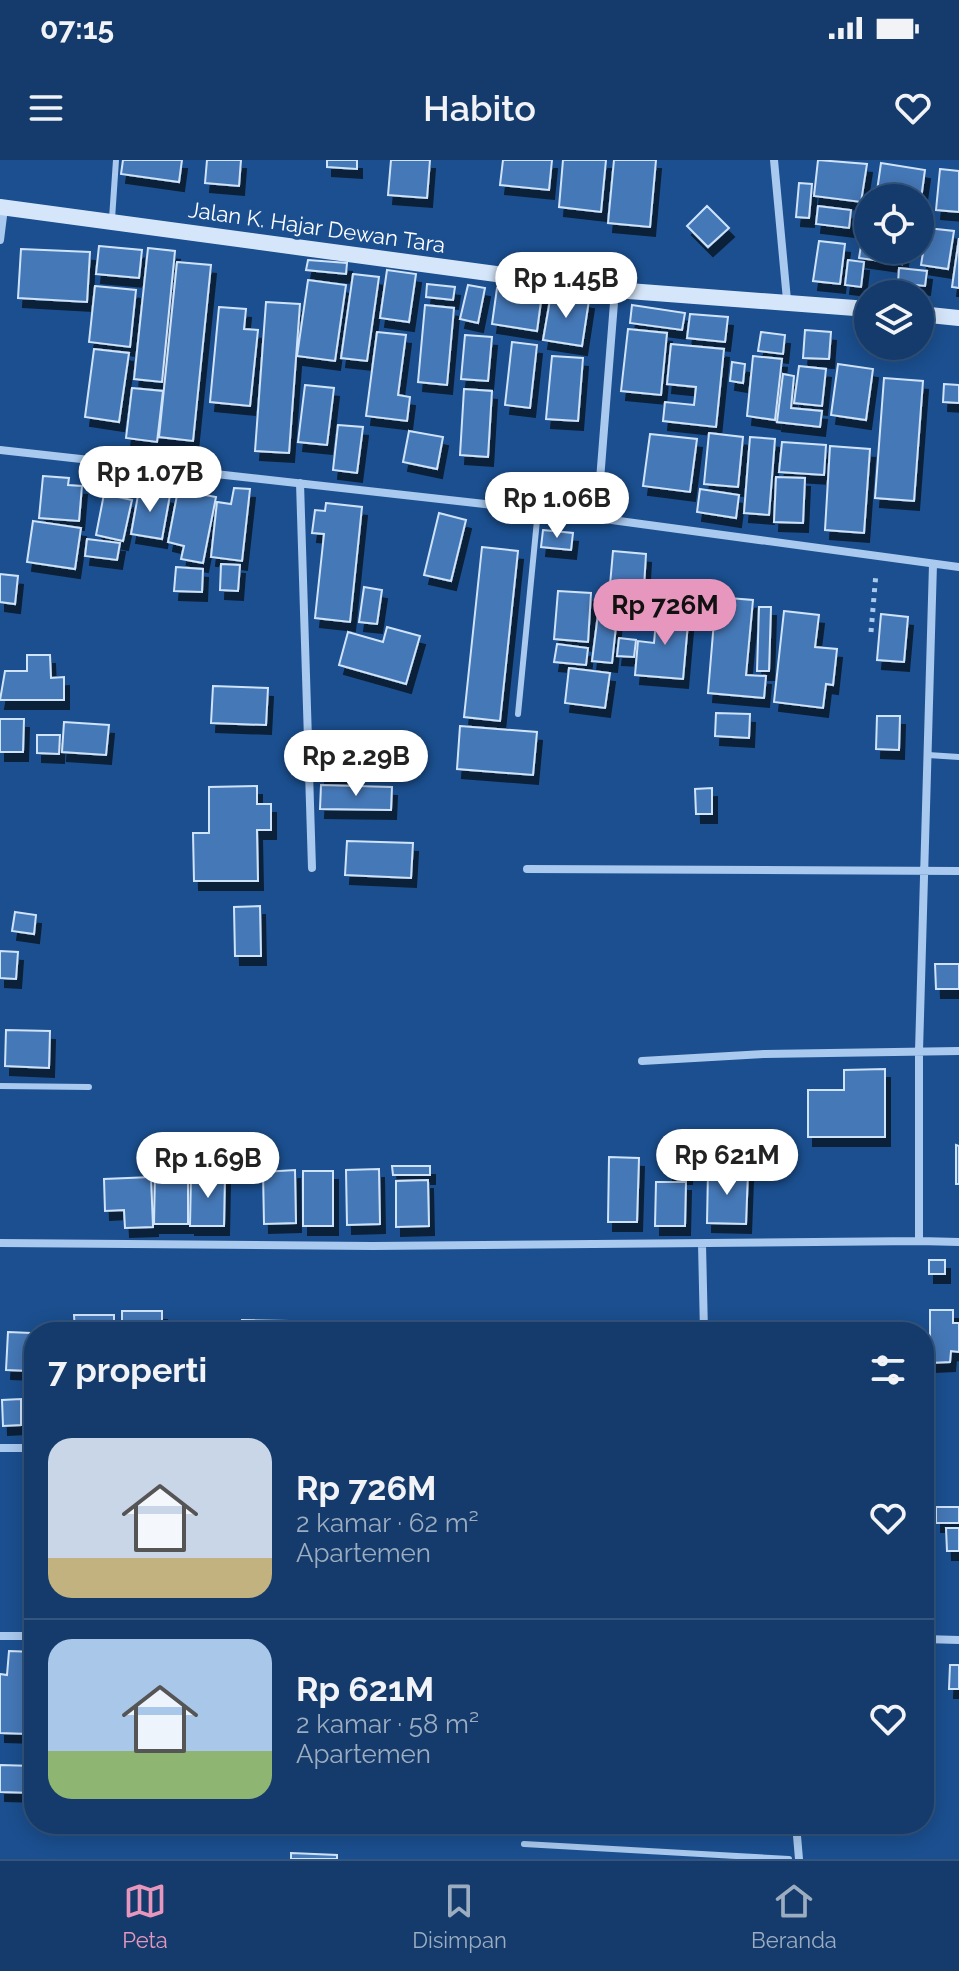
<!DOCTYPE html>
<html lang="id">
<meta charset="utf-8">
<style>
body{margin:0;font-family:Raleway,sans-serif;background:#214673;color:#f1f3f6;height:100vh;display:flex;flex-direction:column;font-size:30px;white-space:nowrap}
*{box-sizing:border-box;margin:0}
p{font-size:26px;color:#9dadc1}
.icon{flex:none;width:44px;height:44px;fill:none;stroke:currentColor;stroke-width:2;stroke-linecap:round;stroke-linejoin:round}
.map{position:relative;flex:1;overflow:hidden}
.sheet{position:absolute;left:24px;top:1162px;width:910px;height:512px;display:flex;flex-direction:column;background:#143b6b;border-radius:32px;box-shadow:0 4px 20px #0003,0 0 0 2px #33557e}
.sheet>*{flex:none}
.fabs{position:absolute;left:854px;top:24px;display:grid;gap:16px}
.fabs a{display:grid;place-items:center;width:80px;height:80px;border-radius:50%;background:#143b6b;box-shadow:0 4px 20px #0003,0 0 0 2px #33557e;font-size:40px}
.price{position:absolute;translate:-50% -68px;padding:0 18px;border-radius:28px;background:#fff;color:#222;font-size:26px;line-height:52px;filter:drop-shadow(0 2px 4px #0008)}
.price::after{content:'';position:absolute;left:50%;top:48px;width:24px;height:18px;margin-left:-12px;background:inherit;clip-path:polygon(0 0,100% 0,50% 100%)}
.price.selected{background:#e797bd;color:#111}
ul{padding:0;list-style:none}
li{display:flex;align-items:center;gap:24px;height:200px;padding:0 24px}
li+li{border-top:2px solid #33557e}
li span{display:grid;place-items:center;flex:none;width:224px;height:160px;border-radius:24px;color:#555}
li>.icon{margin-inline-start:auto}
span .icon{width:96px;height:96px;fill:#fffc;stroke-width:1}
li b{font-size:34px}
h2{display:flex;justify-content:space-between;align-items:center;height:96px;padding:0 24px;font-size:34px}
.status{display:flex;justify-content:space-between;align-items:center;height:56px;padding:0 40px;background:#143b6b;direction:ltr}
.status svg{height:22px;fill:currentColor}
header{display:flex;justify-content:space-between;align-items:center;height:104px;padding:0 24px;background:#143b6b;font-size:36px;font-weight:600}
.dock{display:flex;justify-content:space-around;align-items:center;height:112px;border-top:2px solid #33557e;background:#143b6b;font-size:22px;color:#9dadc1}
.dock a{display:grid;justify-items:center;gap:4px}
.dock .selected{color:#e797bd}
.map>svg:first-child{display:block}
.building{fill:#4478b7;stroke:#cfe3fa;stroke-width:2;filter:url(#shadow)}
.lines{fill:none;stroke-linecap:round;stroke-linejoin:round}
.path{stroke:#a9c9ee;stroke-width:5;stroke-dasharray:4 6;stroke-linecap:butt}
.lane{stroke:#a9c9ee;stroke-width:6}
.street{stroke:#a9c9ee;stroke-width:8}
.secondary{stroke:#d6e6fa;stroke-width:16}
.labels{text-anchor:middle;stroke-width:7;stroke-linejoin:round;paint-order:stroke}
.street-label{font-size:22px;fill:#fff;stroke:#1b4f8f}
</style>
<div class="status"><b>07:15</b><svg viewBox="0 0 49 12"><path d="M0 12V9h3v3zM5 12V6h3v6zM10 12V3h3v9zM15 12V0h3v12zM26 1h20v11H26zM47 4h2v5h-2z"/></svg></div>
<header><svg class="icon" aria-label="menu" viewBox="0 0 24 24"><path d="M4 6h16M4 12h16M4 18h16"/></svg>Habito<svg class="icon" aria-label="heart" viewBox="0 0 24 24"><path d="M12 20l-8-8c-3-5 5-10 8-4 3-6 11-1 8 4z"/></svg></header>
<div class="map">
<svg width="959" height="1699" viewBox="0 0 959 1699">
<defs>
<filter id="shadow"><feDropShadow dx="5" dy="9" stdDeviation="0" flood-color="#0009"/></filter>
</defs>
<rect width="100%" height="100%" fill="#1b4f8f"/>
<path class="building" d="M123 0H182L179 22 121 14Z
M207 0H241L239 26 205 23Z
M327 0H357V9L327 7Z
M391 0H430L427 38 388 35Z
M503 0H552L549 30 500 25Z
M563 0H606L601 52 559 47Z
M614 0H656L650 67 608 63Z
M818 0 867 4 861 42 814 36Z
M881 3 925 10 920 46V38H876Z
M940 9 959 11V52L936 50Z
M799 23 812 24 809 58 796 57Z
M707 46 729 68 708 87 687 66Z
M818 46 851 50 849 68 816 64Z
M865 61H868V90H904L902 104 859 98Z
M927 68 954 71 948 109 921 105Z
M959 78V128L952 127Z
M819 81 845 84 840 124 813 121Z
M99 86 142 90 139 118 96 114Z
M148 88 175 91 162 222 134 219Z
M21 89 90 92 87 142 18 138Z
M308 100 347 103 346 114 306 110Z
M848 100 864 102 861 127 845 125Z
M177 102 211 105 193 281 159 277Z
M899 108 927 111 925 126 898 123Z
M387 110 416 114 409 162 380 158Z
M353 114 379 117 367 201 341 198Z
M308 120 346 125 335 201 297 196Z
M427 124 455 127 453 140 426 137Z
M468 125 485 128 478 163 460 159Z
M95 126 136 130 130 187 89 182Z
M497 128 542 134 537 171 492 164Z
M551 134 589 140 582 186 543 180Z
M266 142 300 144 289 293 255 291Z
M425 145 454 148 447 225 418 222Z
M632 145 685 153 682 170 630 163Z
M219 147 246 149 244 169 258 170 250 246 210 242Z
M690 154 728 157 725 182 687 178Z
M628 169 667 173 661 235 621 231Z
M805 170 831 172 829 199 803 198Z
M377 172 406 175 398 235 410 237 407 261 366 256Z
M761 172 785 175 783 194 758 191Z
M465 175 492 177 488 221 461 219Z
M512 182 537 185 530 248 505 245Z
M671 184 724 189 716 267 663 261 665 242 694 245 696 227 667 224Z
M94 189 129 193 119 262 85 257Z
M552 196 583 198 578 261 546 259Z
M753 196 782 199 775 260 747 256Z
M732 202 745 204 743 223 730 221Z
M838 204 873 209 866 260 831 255Z
M799 206 826 209 822 246 794 243Z
M783 214 794 216 791 248 822 251 820 267 777 262Z
M884 218 923 221 914 341 875 338Z
M944 224 959 225V243L943 242Z
M305 225 334 228 327 285 298 282Z
M132 228 163 231 157 282 126 278Z
M464 229 492 231 488 297 460 295Z
M338 265 363 267 357 313 333 310Z
M409 271 443 277 437 309 403 302Z
M709 273 743 277 738 327 704 324Z
M650 274 697 279 690 332 643 326Z
M750 277 775 279 769 355 744 353Z
M782 282 826 285 824 315 779 312Z
M830 286 870 289 864 373 825 370Z
M43 316 69 318 68 325 82 326 79 361 39 358Z
M776 317 805 318 803 363 774 362Z
M569 319 590 321 588 340 567 338Z
M234 328 250 329 242 401 211 397 217 342 231 344Z
M700 329 739 335 736 358 697 352Z
M139 330 170 335 162 379 131 374Z
M178 330 216 337 203 403 181 399 184 386 168 382Z
M104 334 132 340 123 381 96 375Z
M326 343 362 347 350 462 315 458 324 374 312 373 315 350 325 351Z
M439 353 466 360 451 421 424 415Z
M33 361 81 368 75 409 27 402Z
M543 370 573 373 571 390 541 387Z
M87 379 120 383 117 400 85 396Z
M482 387 518 391 500 561 464 557Z
M613 391 646 394 644 427 610 425Z
M221 404 240 405 238 431 220 430Z
M176 407 203 409 202 432 174 431Z
M0 414 18 416 15 444 0 442Z
M364 427 382 430 377 464 359 462Z
M558 431 591 433 588 482 554 479Z
M716 437 753 440 746 515 766 516 764 538 708 533Z
M599 446 618 448 612 503 592 501Z
M759 447H771L769 511H757Z
M657 450 689 452 683 519 635 515 638 481 654 483Z
M784 451 819 455 815 487 837 489 833 525 826 524 823 548 774 542Z
M881 454 908 457 904 502 877 500Z
M387 467 420 476 406 524 339 505 348 472 383 482Z
M619 478 636 480 634 497 617 496Z
M557 484 588 488 586 505 554 502Z
M27 495H50L51 518 64 517V540H0L5 511H27Z
M569 508 610 513 605 548 565 543Z
M213 526 268 528 266 565 211 563Z
M716 553 750 554 749 578 715 576Z
M877 556H900L899 590 876 589Z
M0 559H24L23 592H0Z
M64 562 109 565 106 595 62 592Z
M460 566 537 572 533 615 457 609Z
M37 575H60L59 594 37 593Z
M320 584H356L357 616 320 617Z
M321 625 392 627 391 650 320 649Z
M257 626V644H271V670H257L258 721H194L193 673H209V627Z
M712 628V654H696L695 629Z
M347 681 413 683 411 718 345 715Z
M260 746 261 796H235L234 747Z
M15 752 36 755 34 774 12 771Z
M0 791 18 792 16 819 0 818Z
M935 804H959V829H936Z
M6 870 50 871 49 908 5 906Z
M885 909V977H808V930H844V910Z
M956 985 959 986V1024H956Z
M609 997 639 998 637 1062H608Z
M668 1004H688L687 1015H668Z
M392 1006H430V1015H393Z
M379 1009 380 1064 347 1065 346 1010Z
M295 1010 296 1063 264 1064 263 1012Z
M303 1011H333V1066H303Z
M708 1011 748 1012 746 1064 707 1063Z
M155 1013H188V1064H154Z
M191 1015H225L224 1066H190Z
M151 1017 153 1067 125 1068 124 1050 105 1051 104 1019Z
M428 1020 429 1066 396 1067V1021Z
M656 1022H686L685 1066H655Z
M929 1100H945V1114H929Z
M930 1150H953V1163H959V1192L951 1191 950 1202 930 1203Z
M122 1151H162V1172H122Z
M74 1155H114V1171H75Z
M242 1160 288 1161V1172H242Z
M635 1170H690V1172H635Z
M8 1172 31 1173 30 1211 6 1210Z
M21 1239V1265L3 1266 2 1240Z
M936 1347H959V1363H936Z
M946 1368H959V1391H947Z
M9 1491 34 1492 29 1574 0 1573V1514L7 1515Z
M950 1505H959V1529H949Z
M0 1605 34 1606V1633L0 1632Z
M291 1693 337 1695V1699H291Z"/>
<g class="lines">
<path class="path" d="M871 472 876 413"/>
<path class="lane" d="M112 59 116 0
M518 554 538 350
M928 595 959 597
M0 926 89 927
M524 1684 789 1699"/>
<path class="street" d="M774 0 787 140
M0 80 4 48
M0 290 538 350 959 407
M300 323 312 708
M597 358 615 130
M933 404 919 891V1081L959 1082
M527 709 959 711
M642 901 764 894 959 891
M0 1083 373 1086 919 1081
M702 1084 704 1172
M0 1288H34
M0 1476H34
M924 1479 959 1480
M796 1664 799 1699"/>
<path class="secondary" d="M0 47 615 130 868 149
M920 154 959 158"/>
</g>
<g class="labels">
<g class="street-label">
<text transform="translate(317 67) rotate(8)" y="8">Jalan K. Hajar Dewan Tara</text>
</g>
</g>
</svg>
<div class="fabs">
<a><svg class="icon" aria-label="locate" viewBox="0 0 24 24"><circle cx="12" cy="12" r="6"/><path d="M12 2v4M12 18v4M2 12h4M18 12h4"/></svg></a>
<a><svg class="icon" aria-label="layers" viewBox="0 0 24 24"><path d="M12 4l9 5-9 5-9-5zM3 14l9 5 9-5"/></svg></a>
</div>
<b class="price" style="left:566px;top:160px">Rp 1.45B</b>
<b class="price" style="left:150px;top:354px">Rp 1.07B</b>
<b class="price" style="left:557px;top:380px">Rp 1.06B</b>
<b class="price selected" style="left:665px;top:487px">Rp 726M</b>
<b class="price" style="left:356px;top:638px">Rp 2.29B</b>
<b class="price" style="left:727px;top:1037px">Rp 621M</b>
<b class="price" style="left:208px;top:1040px">Rp 1.69B</b>
<section class="sheet">
<h2>7 properti<svg class="icon" aria-label="filters" viewBox="0 0 24 24"><path d="M4 7h16M4 17h16"/><circle cx="9" cy="7" r="2"/><circle cx="15" cy="17" r="2"/></svg></h2>
<ul>
<li><span style="background:linear-gradient(#c9d6e8 75%,#c2b280 0)"><svg class="icon" aria-label="home" viewBox="0 0 24 24"><path d="M3 11l9-7 9 7M6 9v11h12V9"/></svg></span><div><b>Rp 726M</b><p>2 kamar · 62 m²</p><p>Apartemen</p></div><svg class="icon" aria-label="heart" viewBox="0 0 24 24"><path d="M12 20l-8-8c-3-5 5-10 8-4 3-6 11-1 8 4z"/></svg></li>
<li><span style="background:linear-gradient(#a9c7e8 70%,#8fb573 0)"><svg class="icon" aria-label="home" viewBox="0 0 24 24"><path d="M3 11l9-7 9 7M6 9v11h12V9"/></svg></span><div><b>Rp 621M</b><p>2 kamar · 58 m²</p><p>Apartemen</p></div><svg class="icon" aria-label="heart" viewBox="0 0 24 24"><path d="M12 20l-8-8c-3-5 5-10 8-4 3-6 11-1 8 4z"/></svg></li>
</ul>
</section>
</div>
<nav class="dock">
<a class="selected"><svg class="icon" aria-label="map" viewBox="0 0 24 24"><path d="M3 6l6-2 6 2 6-2v14l-6 2-6-2-6 2zM9 4v14M15 6v14"/></svg>Peta</a>
<a><svg class="icon" aria-label="saved" viewBox="0 0 24 24"><path d="M7 4h10v16l-5-4-5 4z"/></svg>Disimpan</a>
<a><svg class="icon" aria-label="home" viewBox="0 0 24 24"><path d="M3 11l9-7 9 7M6 9v11h12V9"/></svg>Beranda</a>
</nav>
